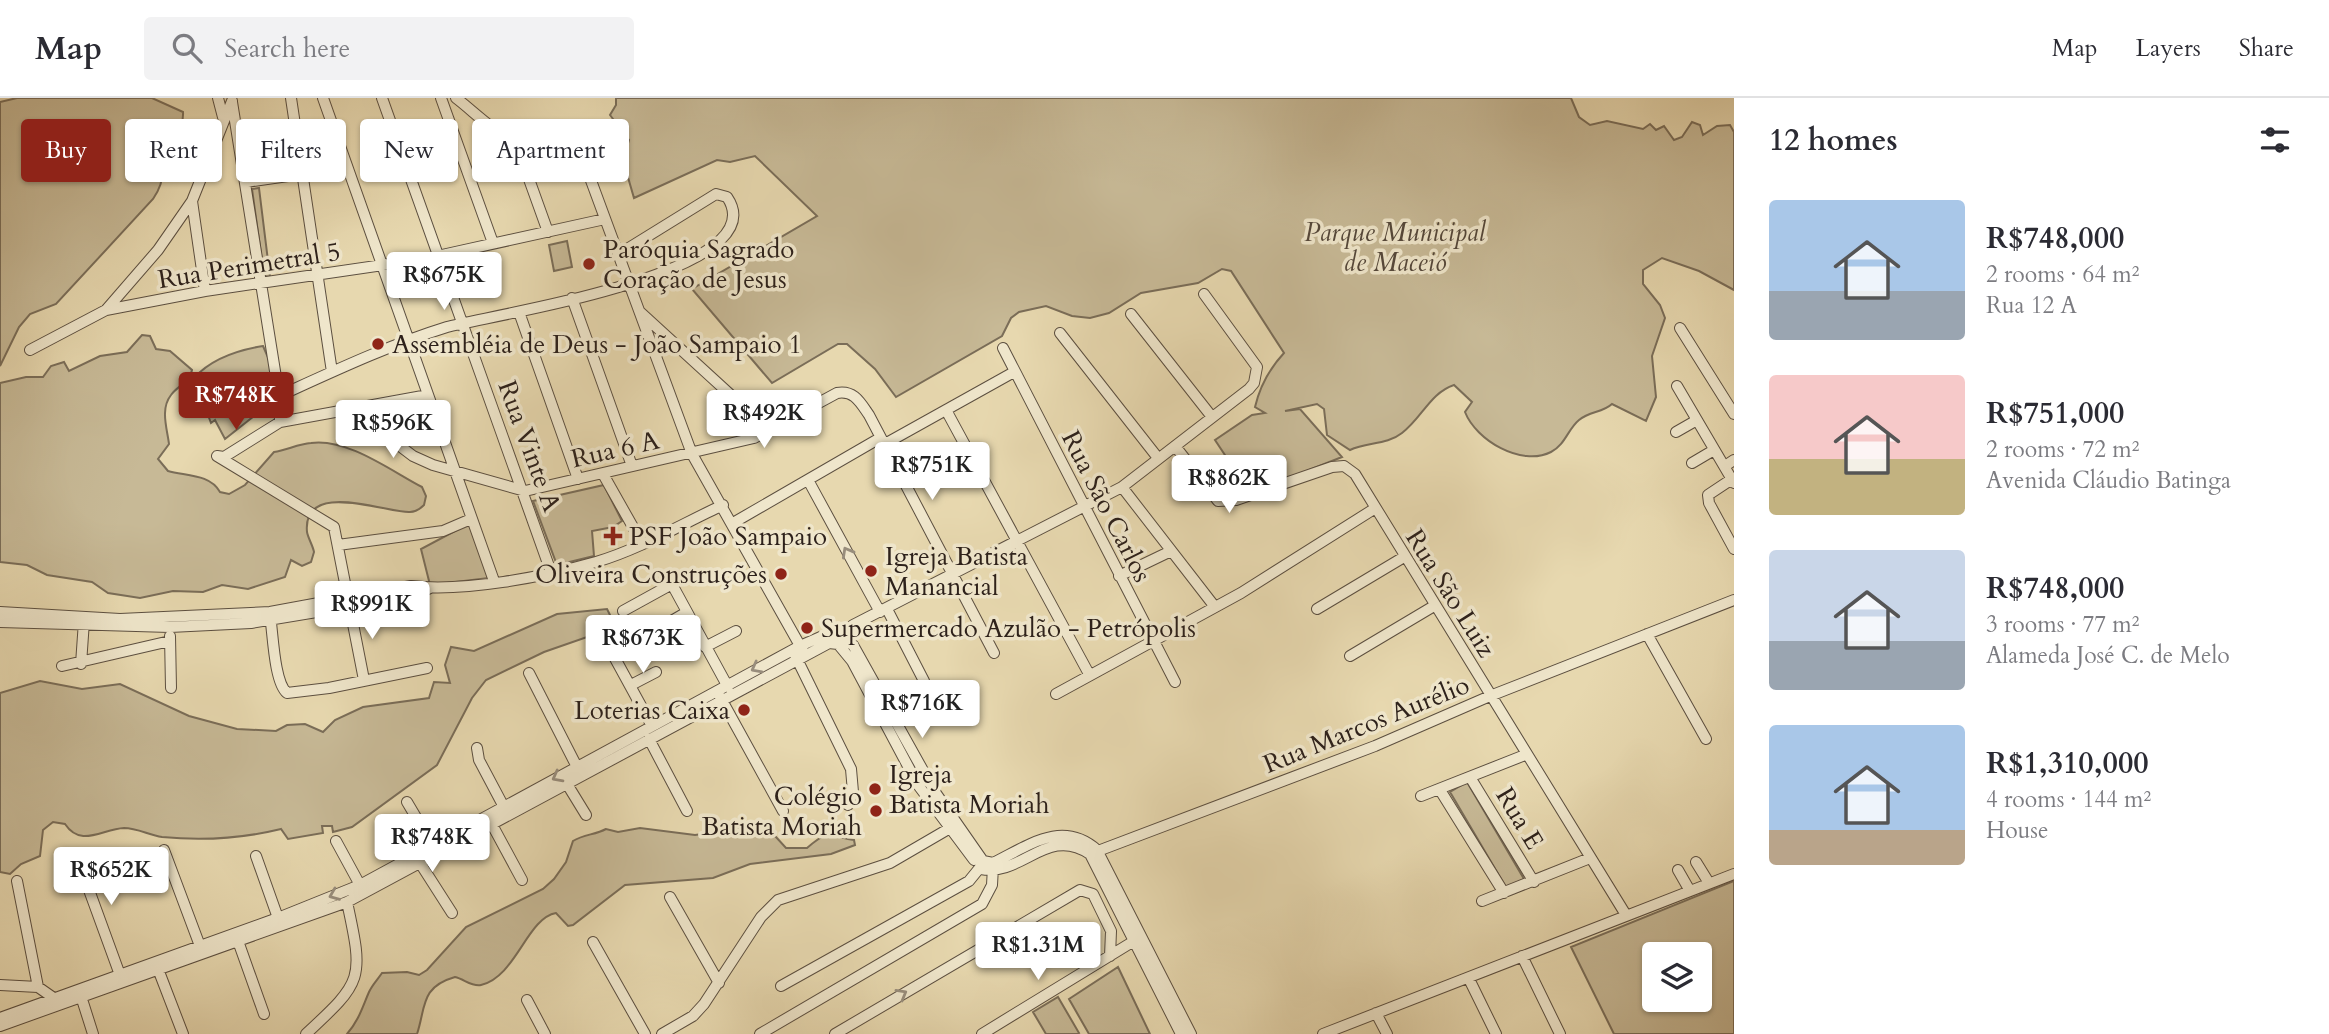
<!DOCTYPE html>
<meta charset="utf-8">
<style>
body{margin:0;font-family:Cardo,serif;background:#f2f2f3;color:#2b2b33;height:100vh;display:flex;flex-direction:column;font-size:26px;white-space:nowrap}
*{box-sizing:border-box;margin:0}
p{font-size:23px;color:#7c7c81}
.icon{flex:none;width:38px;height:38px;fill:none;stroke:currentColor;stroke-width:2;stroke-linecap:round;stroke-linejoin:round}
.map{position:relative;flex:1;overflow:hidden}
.side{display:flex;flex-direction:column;background:#fff;width:595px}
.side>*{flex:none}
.banner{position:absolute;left:21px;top:21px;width:665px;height:63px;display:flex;gap:14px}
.tools{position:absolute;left:1642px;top:844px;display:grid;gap:14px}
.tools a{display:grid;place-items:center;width:70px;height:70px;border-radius:7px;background:#fff;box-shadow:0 2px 5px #0004;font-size:35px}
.price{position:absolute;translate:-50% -60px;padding:0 16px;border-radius:7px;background:#fff;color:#222;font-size:23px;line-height:46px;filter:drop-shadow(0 2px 4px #0008)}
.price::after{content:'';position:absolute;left:50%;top:42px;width:21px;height:16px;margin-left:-10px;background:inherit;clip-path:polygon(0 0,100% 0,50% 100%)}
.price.active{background:#8f2418;color:#fff}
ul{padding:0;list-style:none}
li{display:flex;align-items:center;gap:21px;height:175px;padding:0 35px}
li span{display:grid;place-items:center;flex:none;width:196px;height:140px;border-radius:7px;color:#555}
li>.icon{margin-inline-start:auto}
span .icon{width:84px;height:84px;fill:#fffc;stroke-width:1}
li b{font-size:30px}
h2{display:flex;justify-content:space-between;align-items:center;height:84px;padding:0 35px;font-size:30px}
.tag{padding:0 24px;border-radius:7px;background:#fff;box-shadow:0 2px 5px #0004;font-size:24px;line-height:63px}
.tag.active{background:#8f2418;color:#fff}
header{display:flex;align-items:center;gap:42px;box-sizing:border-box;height:98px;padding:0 35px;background:#fff;border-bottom:2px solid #e1e1e2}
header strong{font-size:33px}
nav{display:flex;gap:38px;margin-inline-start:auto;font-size:24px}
.search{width:490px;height:63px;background:#f2f2f3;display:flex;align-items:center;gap:18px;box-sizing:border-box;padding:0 24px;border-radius:7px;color:#7c7c81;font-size:26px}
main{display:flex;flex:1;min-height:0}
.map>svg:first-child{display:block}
.green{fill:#c7b996;stroke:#7a6d58;stroke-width:2;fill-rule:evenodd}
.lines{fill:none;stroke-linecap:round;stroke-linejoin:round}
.minor-casing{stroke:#5c4f40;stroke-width:12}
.minor{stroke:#efe6cb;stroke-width:10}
.oneway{stroke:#988d7c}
.poi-dot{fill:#8f2418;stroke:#efe6cb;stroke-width:2.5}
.labels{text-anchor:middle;stroke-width:7;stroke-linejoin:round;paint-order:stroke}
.park-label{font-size:26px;font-style:italic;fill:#54473a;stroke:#efe6cb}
.poi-label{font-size:26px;fill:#2d211b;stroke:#efe6cb;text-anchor:start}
.street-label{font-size:26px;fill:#2d211b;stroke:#efe6cb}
</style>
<header>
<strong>Map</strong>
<div class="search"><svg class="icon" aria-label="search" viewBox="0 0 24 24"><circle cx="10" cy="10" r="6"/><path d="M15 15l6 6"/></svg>Search here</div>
<nav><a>Map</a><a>Layers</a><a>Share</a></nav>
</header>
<main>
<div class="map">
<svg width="1734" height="936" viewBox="0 0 1734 936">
<rect width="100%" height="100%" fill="#e7d8af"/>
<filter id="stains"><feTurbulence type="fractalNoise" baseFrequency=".00286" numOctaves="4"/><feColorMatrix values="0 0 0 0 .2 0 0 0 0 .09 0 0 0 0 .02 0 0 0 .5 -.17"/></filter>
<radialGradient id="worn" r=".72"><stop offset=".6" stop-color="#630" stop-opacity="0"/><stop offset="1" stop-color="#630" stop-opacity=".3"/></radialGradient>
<path class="green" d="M17 0H152L183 14C184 32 173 42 167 57 160 75 166 82 153 101L56 206 30 216 19 229 0 268V4Z
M616 0H1571L1579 19 1590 27 1607 23 1643 31 1650 26 1656 32 1664 28 1674 42 1682 39 1692 24 1700 27 1703 37 1717 28 1730 27 1734 34V192L1699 173 1662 160 1643 172V186L1660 207 1665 220 1652 258 1656 299 1646 323 1612 306C1602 315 1590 313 1579 322 1568 331 1565 347 1551 354 1521 369 1476 342 1465 314L1472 304 1454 287C1430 295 1422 320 1402 335 1387 347 1367 344 1350 352L1327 337 1324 311 1317 306 1285 313 1300 311 1342 359 1271 387 1256 360 1237 367 1231 366 1215 342 1252 317 1265 315 1255 309C1260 288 1269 271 1284 255L1231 173 1222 171 1198 185 1141 195 1109 215 1090 220 1072 218 1046 208 1019 214 1011 220 1002 238 896 299 875 271 847 246H838L772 285 692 191 817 118 755 58 730 64 717 62 634 100 623 62 629 42 610 17 616 7Z
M259 90 270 179 264 178 252 91Z
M567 143 572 169 554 173 549 147Z
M142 237 150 238 156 251 170 253 192 272C190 285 178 287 171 297 160 311 167 330 169 346L158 361 168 373C186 378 210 376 220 394L229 396 245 387 274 354C287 352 298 346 311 345 348 340 391 373 422 389L426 398 424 407C420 411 416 414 410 414 390 416 302 380 307 434 308 440 313 448 314 454L311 464 302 468 291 462 285 479 248 491 222 487 203 494 173 493 140 500 108 495 92 484 47 477 27 467 0 464V285L26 279H43L51 268 64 264 69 273 100 258 127 254Z
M263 248 270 264 273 303 225 341 215 322 211 325 194 280C211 261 238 252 263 248Z
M604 387 622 423 613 429 592 433 594 458 557 467 533 403Z
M470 425 489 480 430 487 421 451Z
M607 511 616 529 544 554 486 582 472 600 437 667 352 729 333 734 332 728H322L323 735 288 741 281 731C240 741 203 743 162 739 149 737 137 730 124 730 102 731 81 750 65 726L53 724 43 732 40 758 21 766 10 776 0 774V595L40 583 82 591 120 586 189 618 237 631 276 633 287 627 305 626 323 634 335 622 363 609 429 600 434 584 450 585 445 567 451 549 474 553 557 516Z
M1467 684 1524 781 1507 791 1450 694Z
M765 727 786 750H807C831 729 828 739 854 742L855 747 831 756 750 766 713 780 625 787 573 827 568 828 556 815C527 820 516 879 481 887 472 889 464 881 455 879 420 889 426 909 417 936H347C359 922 362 910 369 894 372 887 378 881 382 875L407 874 419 877 427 872 466 829 543 791 554 781 566 764 573 743C584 736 595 737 606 731L618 734 640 730 695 737Z
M1734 783V936H1614L1571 849ZM1654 856H1699V901H1654Z
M1118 869 1150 936H1089L1069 901Z
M1058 899 1079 935 1077 936H1046L1033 914Z"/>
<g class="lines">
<defs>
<path id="minor" d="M218 0 224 23
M291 0 332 274
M323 0 494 483
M382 0 551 474
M441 0 493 145
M456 0C472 12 497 37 515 44 535 53 561 33 579 50L692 356 803 553
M232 4 279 298 280 324
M516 45 548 134
M246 84 302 76
M192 103 205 193
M572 200 632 368
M106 212 205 193 424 161 605 121
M519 214 578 381
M640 214 769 332
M1131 216 1212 319
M1680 230 1734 316
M1060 235 1158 360
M1003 250 1175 584
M30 252 106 212 158 152 192 103 232 3
M1677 288 1734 385
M279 298C334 273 389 247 447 229 489 217 779 175 727 99L716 96 619 156
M351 311 413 358 433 367 525 393 754 340 837 295C854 292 860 304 869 317L994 555
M946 312 1089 576
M1676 334 1697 322
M883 347 1014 274
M1175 348 1218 403 1236 402 1332 369 1344 368 1355 376 1626 817
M1692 365 1714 352
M1725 368 1734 362
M603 376 642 445
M1732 381 1708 397 1709 405 1734 451
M808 382 880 514
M1122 389 1215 509
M733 425 880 340
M338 447 443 433 471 421
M1119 478 1171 453
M668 479 728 589
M887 511 924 583
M1317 511 1404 459
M623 513 672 486
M0 514 120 521 270 514 411 488C465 494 543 479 596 464 640 451 682 426 723 407
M270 517C273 535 274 584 287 595L329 590 427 570
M0 524 170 529 251 525 413 498 430 490
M656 532 687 514
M1647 536 1706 641
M841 537 853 547 935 694 983 763
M170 538 171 590
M605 542 652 628
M839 542 853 527 1122 389 1249 291 1254 285 1257 269 1204 196
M838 546 852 563 918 687 974 762
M705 549 736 533
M795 557 851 671 853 694 848 707
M1350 558 1434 508
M81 566 84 523
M62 568 170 543
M529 575 577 669
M364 582 334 429 217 358 224 359 280 324 428 297
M631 587 656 574
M1056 596 1241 495 1374 411
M719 597 783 713
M649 641 687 713
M477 650 479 662 506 713
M1470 679 1534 784
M567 686 586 717
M1440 692 1504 795
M1421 698 1525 657
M407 704 433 748
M489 721 522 782
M336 743 360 787
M164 752 200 848
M1090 756 1375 648 1490 598 1734 502
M256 758 278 820
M77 759 120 877
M983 763 993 765C1028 748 1062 721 1097 752L1191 936
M1696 764 1709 785
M420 765 452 815
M981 771C1022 779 1047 727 1090 756L1181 936
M1678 772 1690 793
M17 783 38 889
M670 799 719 885
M1482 803 1590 760
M238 843 264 916
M593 844 645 936
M1522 858 1560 936
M158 871 183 936
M1469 881 1496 936
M0 887 38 889 58 903
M781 888 969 783 982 767
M80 895 93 936
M527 902 545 936
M1376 915 1387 936
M0 920 278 820 360 787 800 548 825 537H841
M0 928 347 804 829 545 838 546
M306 936C363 883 364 882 347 804
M662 936 693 918 704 906 761 819 778 802 890 765 957 726
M760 936 982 806 992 787 993 769
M835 936 1080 792 1093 796 1111 833 1110 858
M982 936 1134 843
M1323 936 1734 776"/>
</defs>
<use href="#minor" class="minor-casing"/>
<use href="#minor" class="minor"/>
</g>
<defs><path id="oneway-chevron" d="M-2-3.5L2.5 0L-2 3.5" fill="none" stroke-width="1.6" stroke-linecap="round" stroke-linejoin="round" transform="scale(1.75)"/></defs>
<g class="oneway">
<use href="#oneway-chevron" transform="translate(847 454) rotate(-119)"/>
<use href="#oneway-chevron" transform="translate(756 570) rotate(152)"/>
<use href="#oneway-chevron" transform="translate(557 679) rotate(152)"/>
<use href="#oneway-chevron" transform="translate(334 797) rotate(158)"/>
<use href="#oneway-chevron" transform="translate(902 896) rotate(-30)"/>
</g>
<g class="poi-dot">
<circle cx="589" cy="166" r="7"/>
<circle cx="378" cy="246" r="7"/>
<path d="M609.5 427.5h7v7h7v7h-7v7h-7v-7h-7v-7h7z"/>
<circle cx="871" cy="473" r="7"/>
<circle cx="781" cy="476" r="7"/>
<circle cx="807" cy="530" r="7"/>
<circle cx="744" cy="612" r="7"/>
<circle cx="875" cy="691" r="7"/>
<circle cx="876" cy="713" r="7"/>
</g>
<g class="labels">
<g class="park-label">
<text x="1395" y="143">Parque Municipal<tspan x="1395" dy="30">de Maceió</tspan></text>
</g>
<g class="poi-label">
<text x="603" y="160">Paróquia Sagrado<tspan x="603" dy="30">Coração de Jesus</tspan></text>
<text x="392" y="255">Assembléia de Deus - João Sampaio 1</text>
<text x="629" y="447">PSF João Sampaio</text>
<text x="885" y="467">Igreja Batista<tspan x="885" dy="30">Manancial</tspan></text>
<text x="767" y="485" text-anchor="end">Oliveira Construções</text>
<text x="821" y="539">Supermercado Azulão - Petrópolis</text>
<text x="730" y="621" text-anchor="end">Loterias Caixa</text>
<text x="889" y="685">Igreja<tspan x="889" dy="30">Batista Moriah</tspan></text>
<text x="862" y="707" text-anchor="end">Colégio<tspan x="862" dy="30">Batista Moriah</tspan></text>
</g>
<g class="street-label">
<text transform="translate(249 167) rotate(-9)" y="9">Rua Perimetral 5</text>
<text transform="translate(530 348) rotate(70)" y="9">Rua Vinte A</text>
<text transform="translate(615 351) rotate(-13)" y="9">Rua 6 A</text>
<text transform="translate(1107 408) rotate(63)" y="9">Rua São Carlos</text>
<text transform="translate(1451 495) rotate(58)" y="9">Rua São Luiz</text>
<text transform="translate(1366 626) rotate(-22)" y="9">Rua Marcos Aurélio</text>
<text transform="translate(1520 720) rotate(59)" y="9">Rua E</text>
</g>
</g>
<rect width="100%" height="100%" filter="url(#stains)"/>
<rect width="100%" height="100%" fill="url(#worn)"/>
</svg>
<div class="tools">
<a><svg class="icon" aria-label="layers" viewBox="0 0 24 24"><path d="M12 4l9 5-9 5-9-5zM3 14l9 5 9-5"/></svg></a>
</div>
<b class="price" style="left:444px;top:214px">R$675K</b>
<b class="price active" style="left:236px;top:334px">R$748K</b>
<b class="price" style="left:764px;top:352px">R$492K</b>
<b class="price" style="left:393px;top:362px">R$596K</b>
<b class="price" style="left:932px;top:404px">R$751K</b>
<b class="price" style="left:1229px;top:417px">R$862K</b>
<b class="price" style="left:372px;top:543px">R$991K</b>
<b class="price" style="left:643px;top:577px">R$673K</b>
<b class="price" style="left:922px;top:642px">R$716K</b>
<b class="price" style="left:432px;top:776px">R$748K</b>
<b class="price" style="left:111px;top:809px">R$652K</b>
<b class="price" style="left:1038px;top:884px">R$1.31M</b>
<div class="banner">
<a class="tag active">Buy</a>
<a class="tag">Rent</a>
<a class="tag">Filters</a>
<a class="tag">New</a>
<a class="tag">Apartment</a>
</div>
</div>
<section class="side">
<h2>12 homes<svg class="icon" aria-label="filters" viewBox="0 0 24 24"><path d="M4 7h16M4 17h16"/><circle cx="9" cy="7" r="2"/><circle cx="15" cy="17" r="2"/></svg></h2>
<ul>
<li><span style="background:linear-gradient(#a9c7e8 65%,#9aa5b1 0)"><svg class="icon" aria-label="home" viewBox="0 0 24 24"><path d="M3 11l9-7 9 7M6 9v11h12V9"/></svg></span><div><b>R$748,000</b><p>2 rooms · 64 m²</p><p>Rua 12 A</p></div></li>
<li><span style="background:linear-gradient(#f6c9c9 60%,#c2b280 0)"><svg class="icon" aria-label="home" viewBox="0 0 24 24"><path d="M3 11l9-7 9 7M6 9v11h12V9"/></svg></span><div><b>R$751,000</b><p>2 rooms · 72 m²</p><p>Avenida Cláudio Batinga</p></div></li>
<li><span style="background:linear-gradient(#c9d6e8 65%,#9aa5b1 0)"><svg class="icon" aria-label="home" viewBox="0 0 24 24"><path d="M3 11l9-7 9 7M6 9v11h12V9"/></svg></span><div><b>R$748,000</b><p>3 rooms · 77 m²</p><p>Alameda José C. de Melo</p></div></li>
<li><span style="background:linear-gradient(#a9c7e8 75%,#b9a48a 0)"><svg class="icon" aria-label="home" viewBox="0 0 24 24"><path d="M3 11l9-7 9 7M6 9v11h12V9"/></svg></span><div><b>R$1,310,000</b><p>4 rooms · 144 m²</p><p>House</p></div></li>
</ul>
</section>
</main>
